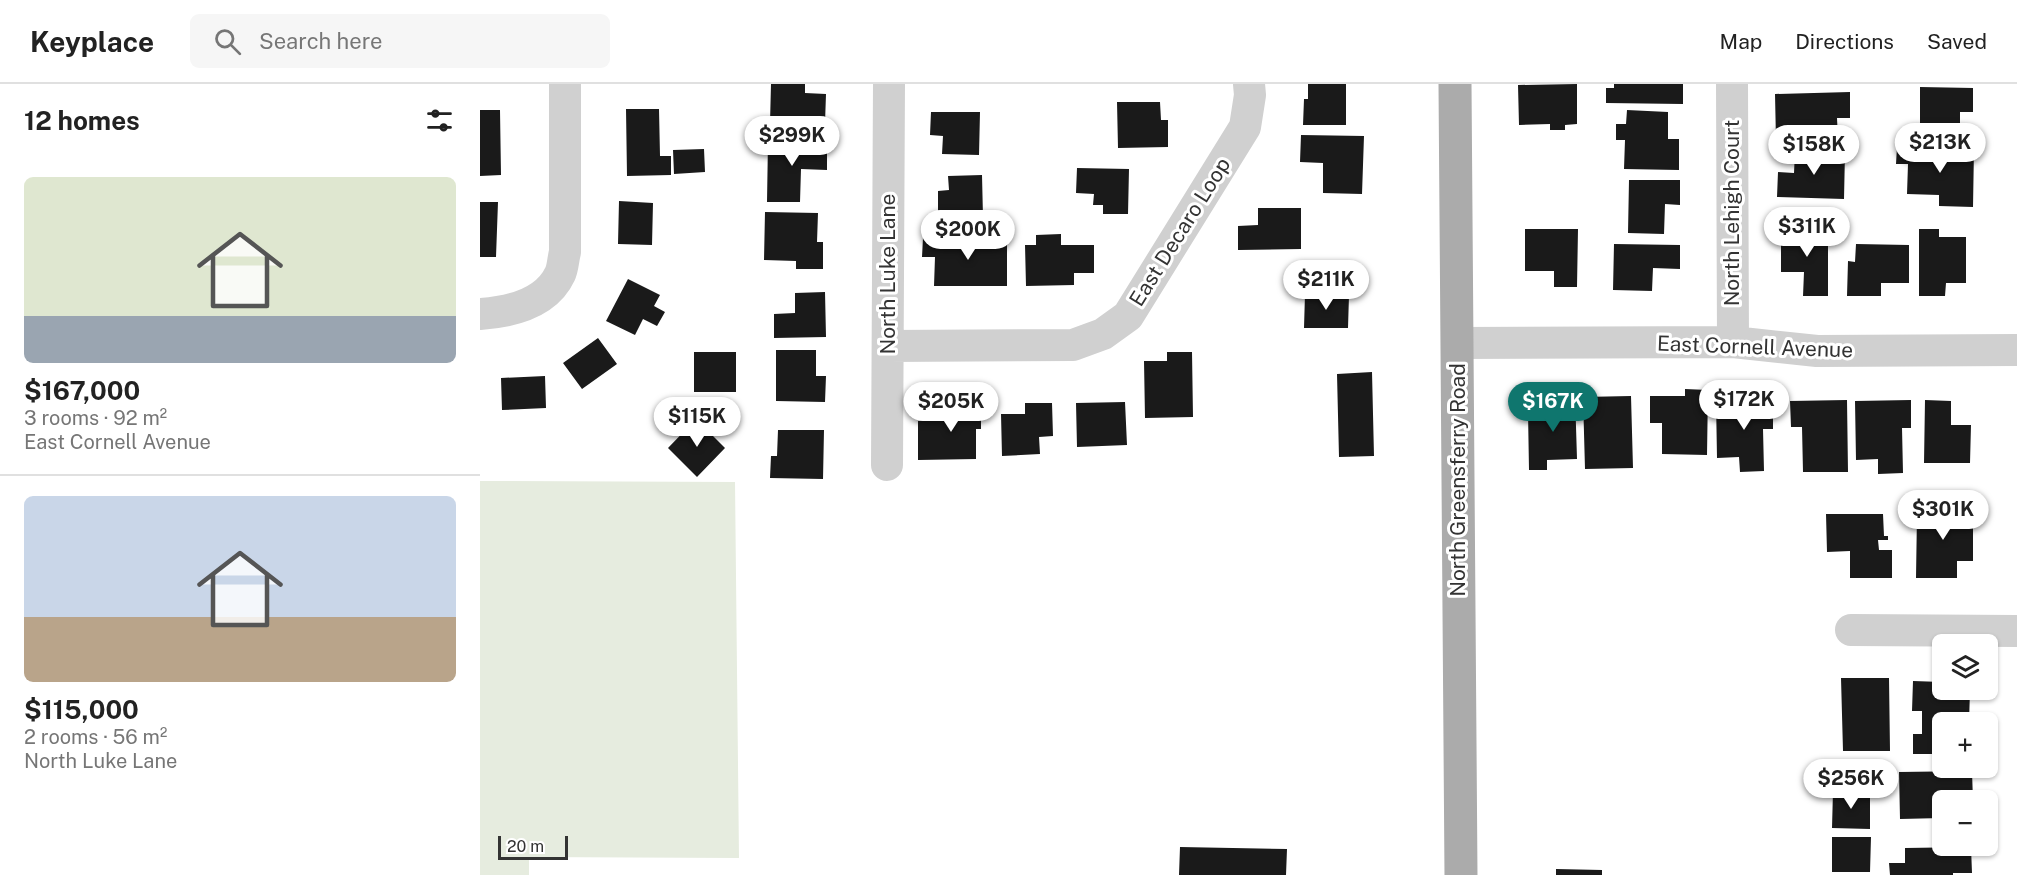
<!DOCTYPE html>
<meta charset="utf-8">
<style>
body{margin:0;font-family:"Public Sans",sans-serif;background:#f6f6f6;color:#222;height:100vh;display:flex;flex-direction:column;font-size:22px;white-space:nowrap}
*{box-sizing:border-box;margin:0}
p{font-size:20px;color:#767676}
.icon{flex:none;width:33px;height:33px;fill:none;stroke:currentColor;stroke-width:2;stroke-linecap:round;stroke-linejoin:round}
.map{position:relative;flex:1;overflow:hidden}
.details{display:flex;flex-direction:column;background:#fff;width:480px}
.details>*{flex:none}
.fabs{position:absolute;left:1452px;top:550px;display:grid;gap:12px}
.fabs a{display:grid;place-items:center;width:66px;height:66px;border-radius:9px;background:#fff;box-shadow:0 2px 4px #0004;font-size:30px}
.scale{position:absolute;left:18px;bottom:15px;width:70px;box-sizing:border-box;padding-left:6px;border:3px solid #333;border-top:0;font-size:16px;line-height:21px;white-space:nowrap;color:#333;-webkit-text-stroke:4px #fff;paint-order:stroke}
.price{position:absolute;translate:-50% -51px;padding:0 14px;border-radius:21px;background:#fff;color:#222;font-size:20px;line-height:39px;filter:drop-shadow(0 2px 3px #0008)}
.price::after{content:'';position:absolute;left:50%;top:36px;width:18px;height:14px;margin-left:-9px;background:inherit;clip-path:polygon(0 0,100% 0,50% 100%)}
.price.on{background:#0f766e;color:#fff}
ul{padding:0;list-style:none}
li{display:grid;align-content:center;gap:12px;height:318px;padding:0 24px}
li+li{border-top:2px solid #e0e0e0}
li span{display:grid;place-items:center;height:186px;border-radius:9px;color:#555}
li>.icon{margin-inline-start:auto}
span .icon{width:108px;height:108px;fill:#fffc;stroke-width:1}
li b{font-size:26px}
h2{display:flex;justify-content:space-between;align-items:center;height:72px;padding:0 24px;font-size:26px}
header{display:flex;align-items:center;gap:36px;box-sizing:border-box;height:84px;padding:0 30px;background:#fff;border-bottom:2px solid #e0e0e0}
header strong{font-size:28px}
nav{display:flex;gap:33px;margin-inline-start:auto;font-size:21px}
.search{width:420px;height:54px;background:#f6f6f6;display:flex;align-items:center;gap:15px;box-sizing:border-box;padding:0 21px;border-radius:9px;color:#767676;font-size:22px}
main{display:flex;flex:1;min-height:0}
.map>svg:first-child{display:block}
.green{fill:#e6ecdf}
.building{fill:#1a1a1a}
.lines{fill:none;stroke-linecap:round;stroke-linejoin:round}
.minor{stroke:#d0d0d0;stroke-width:32}
.major{stroke:#ababab;stroke-width:33}
.labels{text-anchor:middle;stroke-width:6;stroke-linejoin:round;paint-order:stroke}
.street-label{font-size:21px;fill:#333;stroke:#fff}
</style>
<header>
<strong>Keyplace</strong>
<div class="search"><svg class="icon" aria-label="search" viewBox="0 0 24 24"><circle cx="10" cy="10" r="6"/><path d="M15 15l6 6"/></svg>Search here</div>
<nav><a>Map</a><a>Directions</a><a>Saved</a></nav>
</header>
<main>
<section class="details">
<h2>12 homes<svg class="icon" aria-label="filters" viewBox="0 0 24 24"><path d="M4 7h16M4 17h16"/><circle cx="9" cy="7" r="2"/><circle cx="15" cy="17" r="2"/></svg></h2>
<ul>
<li><span style="background:linear-gradient(#dfe7d0 75%,#9aa5b1 0)"><svg class="icon" aria-label="home" viewBox="0 0 24 24"><path d="M3 11l9-7 9 7M6 9v11h12V9"/></svg></span><div><b>$167,000</b><p>3 rooms · 92 m²</p><p>East Cornell Avenue</p></div></li>
<li><span style="background:linear-gradient(#c9d6e8 65%,#b9a48a 0)"><svg class="icon" aria-label="home" viewBox="0 0 24 24"><path d="M3 11l9-7 9 7M6 9v11h12V9"/></svg></span><div><b>$115,000</b><p>2 rooms · 56 m²</p><p>North Luke Lane</p></div></li>
</ul>
</section>
<div class="map">
<svg width="1537" height="791" viewBox="0 0 1537 791">
<rect width="100%" height="100%" fill="#fff"/>
<path class="green" d="M0 397 255 398 259 774 49 773V791H0Z"/>
<path class="building" d="M291 0H325V9L346 10 345 39H290Z
M828 0H866V41H823L824 15H828Z
M1097 0V40L1085 41V46H1070V40L1039 41 1038 1Z
M1134 0H1203V20L1126 19V4H1134Z
M1440 3 1493 4V28H1480V56H1440Z
M1370 8V34H1357L1358 55 1296 57 1295 10Z
M637 18H680L681 36H688V63L638 64Z
M146 25H179L180 72H191V91L147 92Z
M0 26H20L21 91 0 92Z
M1147 26 1188 28V55H1199V86L1144 85 1145 56H1136V40H1146Z
M451 28H500L499 71 462 70 463 52 450 51Z
M821 51 884 52 882 110 843 109V79L820 78Z
M288 57 347 58V86L321 85 320 118H287Z
M1417 63 1494 64 1493 123 1459 122V111L1427 110 1428 80H1416Z
M224 65 225 88 194 90 193 66Z
M1315 67 1365 68 1364 115 1297 113 1298 88 1314 89Z
M597 84 649 85 648 130H623V121H613L614 110 596 109Z
M502 91 503 133 458 134V107L469 106 468 92Z
M1149 96H1200V121L1185 120 1184 150 1148 149Z
M139 117 173 119 172 161 138 160Z
M0 118H18L16 173H0Z
M778 124H821V165L758 166V142L778 141Z
M285 128 338 129 337 158H343V185H316V177L284 176Z
M1314 135H1327V149L1348 150V212H1323L1324 188H1301V150H1313Z
M1045 145H1098L1097 203H1074V187H1045Z
M1439 145H1459V153H1486V199H1466L1465 212H1439Z
M581 150V161H614V189H594V201L546 202 545 161H556V151Z
M443 154 527 155V202H454L455 173H442Z
M1134 160 1200 161V185L1173 184 1172 207 1133 206Z
M1376 160 1429 161V199H1401V212H1367L1368 177 1375 178Z
M148 195 180 211 174 222 185 228 177 242 163 235 155 251 126 237Z
M345 208 346 253 294 254V230L315 229V209Z
M825 210 869 211 868 244H824Z
M118 254 137 280 102 305 83 279Z
M296 266H336V292H346L345 318 296 317Z
M214 268H256V308H214Z
M687 268H712L713 333 665 334 664 277H687Z
M892 288 894 372 859 373 857 290Z
M65 292 66 324 22 326 21 294Z
M1205 305 1228 306 1227 371 1182 370V339H1170V312H1205Z
M1072 310H1095L1097 375 1067 376V386H1049L1048 328H1072Z
M1151 312 1153 384 1105 385 1103 313Z
M1293 315V345H1283L1284 387 1260 388 1259 373 1237 374 1236 316Z
M501 316V345H496V375L438 376V337H469V317Z
M1367 316 1368 388H1323L1322 343H1311L1310 317Z
M1431 316V344H1422L1423 389 1398 390V375L1376 376 1375 317Z
M1445 316 1471 317V341H1491L1490 379H1444Z
M645 318 647 361 597 363 596 319Z
M545 319H572L573 352 559 353 560 370 522 372 521 330H545Z
M216 335 245 364 217 393 188 364Z
M298 346H344L343 395 290 394 291 372H297Z
M1452 420H1481L1480 430H1493V477H1477V494H1436L1437 430H1451Z
M1346 430H1403L1404 452H1408V456H1398L1399 466H1412V494H1370V467L1347 468Z
M1361 594H1409L1410 667H1363Z
M1433 597 1462 598V606H1490L1489 639H1462V670H1433V650H1442V627H1432Z
M1492 687 1493 717H1462V734L1420 735 1419 688Z
M1353 707H1390V745L1352 744Z
M1352 753H1391L1390 788H1352Z
M700 763 807 765 806 791H699Z
M1491 763 1492 789H1473V791H1410L1409 779H1425V764Z
M1076 785 1122 786V791H1076Z"/>
<g class="lines">
<path class="minor" d="M1252 0 1253 258
M0 230C29 228 66 220 80 190 83 184 83 175 85 168V0
M977 259 1253 258 1337 267 1537 266
M408 262 593 261 623 250 648 232 765 43 770 11 769 0
M407 381 409 0
M1371 546 1537 547"/>
<path class="major" d="M975 0 981 791"/>
</g>
<g class="labels">
<g class="street-label">
<text transform="translate(1252 129) rotate(-90)" y="7">North Lehigh Court</text>
<text transform="translate(700 148) rotate(-58)" y="7">East Decaro Loop</text>
<text transform="translate(408 190) rotate(-90)" y="7">North Luke Lane</text>
<text transform="translate(1275 263) rotate(2)" y="7">East Cornell Avenue</text>
<text transform="translate(978 396) rotate(-90)" y="7">North Greensferry Road</text>
</g>
</g>
</svg>
<div class="fabs">
<a><svg class="icon" aria-label="layers" viewBox="0 0 24 24"><path d="M12 4l9 5-9 5-9-5zM3 14l9 5 9-5"/></svg></a>
<a>+</a>
<a>−</a>
</div>
<div class="scale">20 m</div>
<b class="price" style="left:312px;top:83px">$299K</b>
<b class="price" style="left:1460px;top:90px">$213K</b>
<b class="price" style="left:1334px;top:92px">$158K</b>
<b class="price" style="left:1327px;top:174px">$311K</b>
<b class="price" style="left:488px;top:177px">$200K</b>
<b class="price" style="left:846px;top:227px">$211K</b>
<b class="price" style="left:1264px;top:347px">$172K</b>
<b class="price" style="left:471px;top:349px">$205K</b>
<b class="price on" style="left:1073px;top:349px">$167K</b>
<b class="price" style="left:217px;top:364px">$115K</b>
<b class="price" style="left:1463px;top:457px">$301K</b>
<b class="price" style="left:1371px;top:726px">$256K</b>
</div>
</main>
